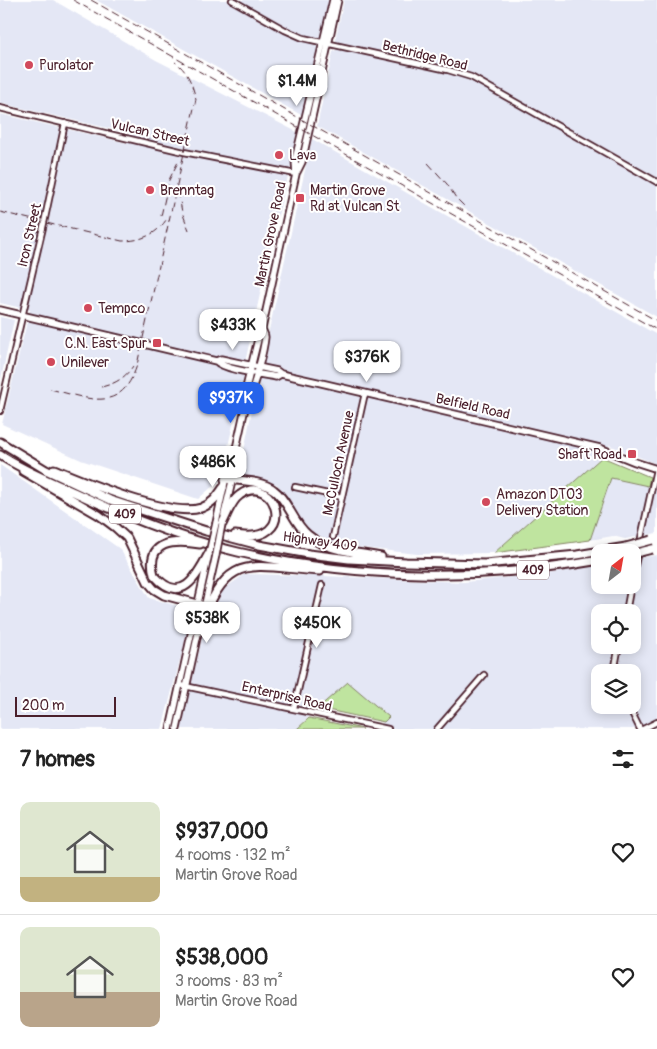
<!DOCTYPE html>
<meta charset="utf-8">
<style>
body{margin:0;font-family:Pangolin,sans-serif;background:#f2f2f2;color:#222;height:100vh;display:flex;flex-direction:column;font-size:19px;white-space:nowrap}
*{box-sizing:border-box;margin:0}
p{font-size:16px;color:#767676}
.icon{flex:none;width:28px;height:28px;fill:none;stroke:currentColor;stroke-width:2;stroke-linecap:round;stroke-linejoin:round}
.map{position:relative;height:729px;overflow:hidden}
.drawer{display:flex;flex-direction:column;background:#fff;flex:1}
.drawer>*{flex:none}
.needle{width:32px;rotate:31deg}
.tools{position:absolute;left:591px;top:544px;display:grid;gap:10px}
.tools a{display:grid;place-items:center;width:50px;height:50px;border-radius:10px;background:#fff;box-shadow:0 2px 12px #0003;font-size:25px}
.scale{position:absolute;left:15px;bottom:12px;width:101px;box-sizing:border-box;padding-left:5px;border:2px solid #4a1f2b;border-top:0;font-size:14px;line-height:18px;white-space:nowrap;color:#4a1f2b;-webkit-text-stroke:4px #fff;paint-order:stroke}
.price{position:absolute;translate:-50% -42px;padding:0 11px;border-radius:10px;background:#fff;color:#222;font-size:16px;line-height:32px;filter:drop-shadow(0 1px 2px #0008)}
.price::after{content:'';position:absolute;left:50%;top:30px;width:15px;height:11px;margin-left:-8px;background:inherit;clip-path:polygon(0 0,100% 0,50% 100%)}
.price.active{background:#2563eb;color:#fff}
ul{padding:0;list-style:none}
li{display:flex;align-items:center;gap:15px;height:125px;padding:0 20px}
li+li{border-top:1px solid #e0e0e0}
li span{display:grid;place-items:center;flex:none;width:140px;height:100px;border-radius:10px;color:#555}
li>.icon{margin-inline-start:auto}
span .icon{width:60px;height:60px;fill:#fffc;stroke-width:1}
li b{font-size:21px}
h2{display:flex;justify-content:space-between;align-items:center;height:60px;padding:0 20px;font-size:21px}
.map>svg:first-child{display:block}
.built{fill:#e4e7f5;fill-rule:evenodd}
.green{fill:#bfe49f;stroke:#848265}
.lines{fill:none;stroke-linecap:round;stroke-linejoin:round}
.minor-casing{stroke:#4a1f2b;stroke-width:8}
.major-casing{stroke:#4a1f2b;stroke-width:9}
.highway-casing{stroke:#4a1f2b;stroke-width:11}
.minor{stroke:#fff;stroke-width:4.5}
.major{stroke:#fff;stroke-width:5.5}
.highway{stroke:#fff;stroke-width:7}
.rail{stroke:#4a1f2b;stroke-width:1;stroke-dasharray:8 4;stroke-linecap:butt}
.major-bridge-casing{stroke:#4a1f2b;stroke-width:9;stroke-linecap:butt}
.highway-bridge-casing{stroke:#4a1f2b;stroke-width:11;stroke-linecap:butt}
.major-bridge{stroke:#fff;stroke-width:5.5}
.highway-bridge{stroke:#fff;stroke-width:7}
.poi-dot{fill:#d1495b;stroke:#fff;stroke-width:2}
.labels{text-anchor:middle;stroke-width:4;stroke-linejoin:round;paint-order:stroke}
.shield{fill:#fff;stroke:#80626b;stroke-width:1}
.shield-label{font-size:12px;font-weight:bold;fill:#4a1f2b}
.street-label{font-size:14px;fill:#4a1f2b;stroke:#fff}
.poi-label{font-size:14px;fill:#4a1f2b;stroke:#fff;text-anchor:start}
</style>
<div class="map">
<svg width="657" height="729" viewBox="0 0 657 729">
<rect width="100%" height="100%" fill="#fff"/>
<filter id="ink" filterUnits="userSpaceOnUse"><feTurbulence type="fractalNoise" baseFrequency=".02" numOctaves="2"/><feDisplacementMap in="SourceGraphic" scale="10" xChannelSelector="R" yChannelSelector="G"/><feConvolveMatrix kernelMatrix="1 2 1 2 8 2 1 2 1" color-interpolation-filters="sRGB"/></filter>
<g filter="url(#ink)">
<path class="built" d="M0 0H53L156 60 299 133 273 235 246 358 244 378 220 480 198 499 81 460 2 424 30 310 0 303V114L127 143 129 133 0 103Z
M96 0H330L303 116Z
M344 0H657V317L317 126 333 52 336 50V36Z
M312 139 657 335V533L625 539 613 536 590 540 611 478 648 486 654 463 609 445 602 457 494 553 417 554 346 546 327 540 308 530 277 484 239 476 259 375Z
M0 317 14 320 0 383Z
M0 465 120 549 149 598 189 609 191 618 162 729H0Z
M657 555V727L652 729H375L389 717 318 707 297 729H181L206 621 221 591 245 574 322 576 464 582 554 573 600 565V585H632L633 559ZM600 612H632V645H600ZM600 672H632V705H600Z"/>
<path class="green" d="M602 457 650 477 648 486 611 478 590 540 494 553Z
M348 682 389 717 384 722 318 708Z
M309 718 363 729H297Z"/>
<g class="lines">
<defs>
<path id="minor" d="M232 0 285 30 303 38 448 70 471 77 657 182
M0 108 184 152 296 174
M0 411 44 223 65 123
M295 487 342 497
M333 537 365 393
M632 579 656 469
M626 612 631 585
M614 672 619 645
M180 685 388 729
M628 705 640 729
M294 708 322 585
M437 729 484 675
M643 729 657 722"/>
<path id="major" d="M297 172 302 162 338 0
M0 310 216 361C224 370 262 374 276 377L281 374
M216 361 221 359 277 371 281 374 317 382 600 448 635 462 657 469
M247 399C254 390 264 349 265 337 265 334 263 332 262 329
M224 515 234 473 233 463
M216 523 227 472 233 461 235 453 247 399 245 392 259 335 262 329 296 174 295 160 333 0
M202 617 216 555
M170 729 208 558
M177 729 199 629"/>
<path id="highway" d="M0 442 46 470 110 500 206 531 259 545 309 554 349 559 406 562 485 564 577 555 626 547
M0 455C24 471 52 482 78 494 129 518 183 539 238 552 356 579 481 581 600 560
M54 469C86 482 169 518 201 508 212 504 217 497 223 488
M23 471 99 515 115 527 127 538 148 582 154 589 164 595 205 606
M225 479C240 481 261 480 274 490 288 500 293 523 308 535 328 552 357 552 381 557
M222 524C227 515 231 501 240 495 274 470 302 546 235 535
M200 544C175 540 145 540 154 575 181 606 196 578 209 553
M199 631C227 551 246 566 320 571"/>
</defs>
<use href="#minor" class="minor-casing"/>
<use href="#major" class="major-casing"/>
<use href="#highway" class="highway-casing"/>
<use href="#minor" class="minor"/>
<use href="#major" class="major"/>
<use href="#highway" class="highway"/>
<path class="rail" d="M73 0 657 330
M91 0 657 321
M428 163 447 184 456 198 465 207
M178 191 182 212 189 230
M0 212 122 241C142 241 158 234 168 217
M161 216 169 180 179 160
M101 387C115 384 125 378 133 366
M50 389C88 398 121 415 137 365L196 99C192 84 188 71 175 62"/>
<defs>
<path id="major-bridge" d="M209 553 216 523
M216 555 222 524"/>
<path id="highway-bridge" d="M626 547 652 540
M632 554 652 549"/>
</defs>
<use href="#major-bridge" class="major-bridge-casing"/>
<use href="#highway-bridge" class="highway-bridge-casing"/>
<use href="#major-bridge" class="major-bridge"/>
<use href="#highway-bridge" class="highway-bridge"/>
</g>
</g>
<g class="poi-dot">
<circle cx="29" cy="65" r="5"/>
<circle cx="279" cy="155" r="5"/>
<circle cx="150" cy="190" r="5"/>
<rect x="295" y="193" width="10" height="10" rx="2.5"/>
<circle cx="88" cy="308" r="5"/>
<rect x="152" y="338" width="10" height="10" rx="2.5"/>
<circle cx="51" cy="362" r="5"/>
<rect x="627" y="449" width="10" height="10" rx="2.5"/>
<circle cx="486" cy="502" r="5"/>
</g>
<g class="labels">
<g class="shield">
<rect x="109" y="504.5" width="32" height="19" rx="4"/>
<rect x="517" y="560.5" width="32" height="19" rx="4"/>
</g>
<g class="shield-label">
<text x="125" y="518">409</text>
<text x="533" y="574">409</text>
</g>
<g class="street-label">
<text transform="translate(425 55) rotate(14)" y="5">Bethridge Road</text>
<text transform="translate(150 132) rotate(13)" y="5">Vulcan Street</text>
<text transform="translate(270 234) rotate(-78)" y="5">Martin Grove Road</text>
<text transform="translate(29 235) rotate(-77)" y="5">Iron Street</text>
<text transform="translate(473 406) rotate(13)" y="5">Belfield Road</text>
<text transform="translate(338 463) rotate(-78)" y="5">McCulloch Avenue</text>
<text transform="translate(320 541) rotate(8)" y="5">Highway 409</text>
<text transform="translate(287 696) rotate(13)" y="5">Enterprise Road</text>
</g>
<g class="poi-label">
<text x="39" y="70">Purolator</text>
<text x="289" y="160">Lava</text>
<text x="160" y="195">Brenntag</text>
<text x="310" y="195">Martin Grove<tspan x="310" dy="16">Rd at Vulcan St</tspan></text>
<text x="98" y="313">Tempco</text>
<text x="147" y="348" text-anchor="end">C.N. East Spur</text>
<text x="61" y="367">Unilever</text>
<text x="622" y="459" text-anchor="end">Shaft Road</text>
<text x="496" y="499">Amazon DTO3<tspan x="496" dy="16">Delivery Station</tspan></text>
</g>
</g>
</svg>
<div class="tools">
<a><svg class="needle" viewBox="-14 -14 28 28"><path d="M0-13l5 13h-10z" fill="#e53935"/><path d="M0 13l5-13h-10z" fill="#767676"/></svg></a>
<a><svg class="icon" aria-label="locate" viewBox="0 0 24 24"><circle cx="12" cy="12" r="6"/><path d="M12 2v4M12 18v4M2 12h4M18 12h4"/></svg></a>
<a><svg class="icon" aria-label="layers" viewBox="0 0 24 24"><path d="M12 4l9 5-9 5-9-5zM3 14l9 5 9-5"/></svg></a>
</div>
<div class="scale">200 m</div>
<b class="price" style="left:297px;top:107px">$1.4M</b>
<b class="price" style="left:233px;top:351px">$433K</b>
<b class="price" style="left:367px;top:383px">$376K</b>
<b class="price active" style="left:231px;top:424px">$937K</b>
<b class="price" style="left:213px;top:488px">$486K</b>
<b class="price" style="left:207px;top:644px">$538K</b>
<b class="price" style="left:317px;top:649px">$450K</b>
</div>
<section class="drawer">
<h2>7 homes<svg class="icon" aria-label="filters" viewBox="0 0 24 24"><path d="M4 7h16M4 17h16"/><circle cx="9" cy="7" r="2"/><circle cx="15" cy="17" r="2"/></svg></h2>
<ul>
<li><span style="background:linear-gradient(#dfe7d0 75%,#c2b280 0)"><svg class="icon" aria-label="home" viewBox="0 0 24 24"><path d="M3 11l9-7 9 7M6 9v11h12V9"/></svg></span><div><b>$937,000</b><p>4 rooms · 132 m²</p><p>Martin Grove Road</p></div><svg class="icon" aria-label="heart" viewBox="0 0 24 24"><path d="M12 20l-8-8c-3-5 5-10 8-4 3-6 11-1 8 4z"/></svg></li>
<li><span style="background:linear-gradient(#dfe7d0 65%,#b9a48a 0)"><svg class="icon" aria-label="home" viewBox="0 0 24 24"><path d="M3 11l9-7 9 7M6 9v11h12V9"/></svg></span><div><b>$538,000</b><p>3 rooms · 83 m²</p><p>Martin Grove Road</p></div><svg class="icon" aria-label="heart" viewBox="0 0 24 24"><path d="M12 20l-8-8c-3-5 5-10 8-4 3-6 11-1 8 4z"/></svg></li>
</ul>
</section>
